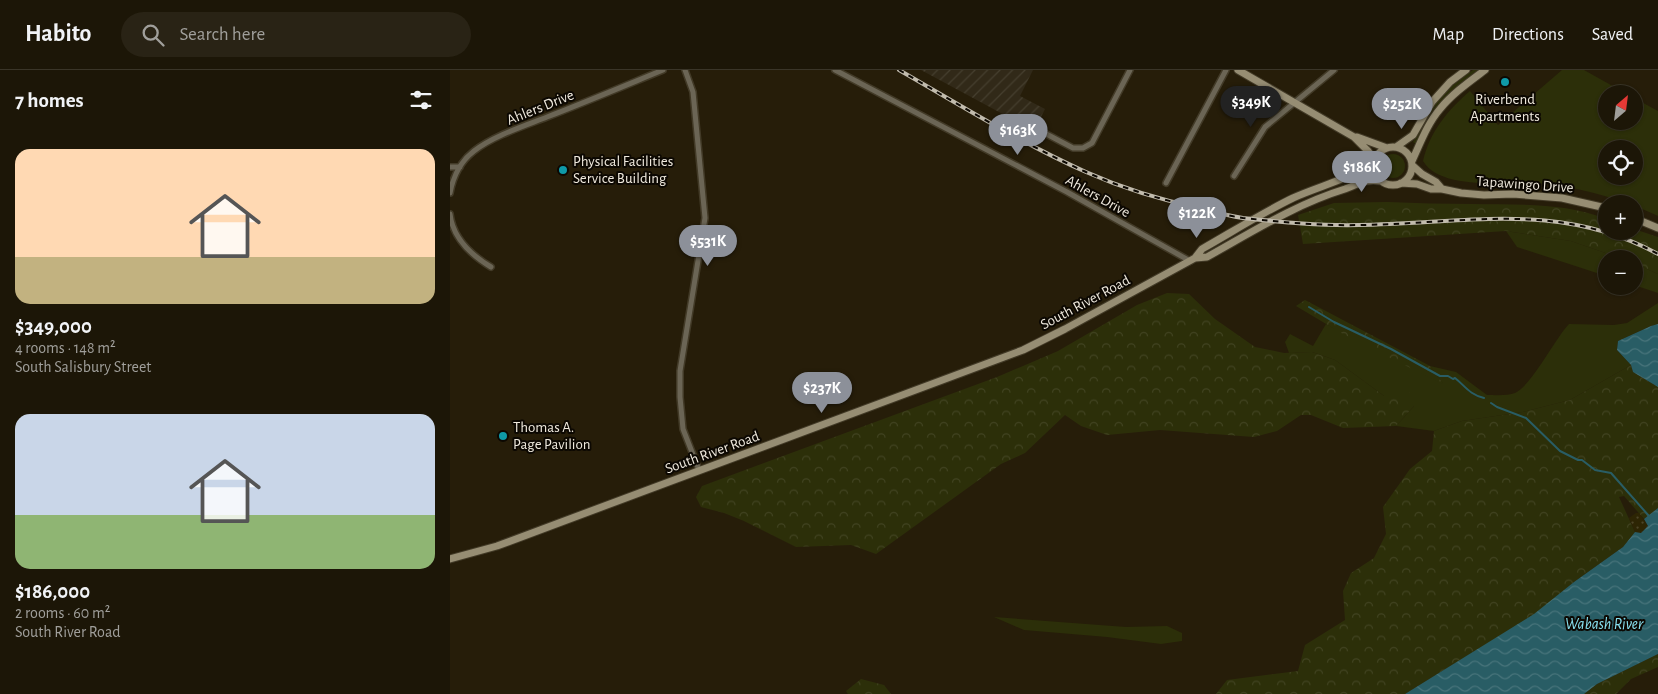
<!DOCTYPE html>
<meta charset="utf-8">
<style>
body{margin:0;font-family:"Alegreya Sans",sans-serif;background:#292315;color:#f1f3f6;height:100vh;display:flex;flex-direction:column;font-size:19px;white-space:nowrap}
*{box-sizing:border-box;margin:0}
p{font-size:16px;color:#a09f9b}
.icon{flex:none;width:28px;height:28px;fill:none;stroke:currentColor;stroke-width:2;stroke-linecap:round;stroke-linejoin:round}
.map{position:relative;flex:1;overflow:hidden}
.panel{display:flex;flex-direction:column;background:#1c1607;width:450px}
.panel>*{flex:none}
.needle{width:32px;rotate:28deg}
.buttons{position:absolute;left:1148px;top:15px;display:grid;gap:10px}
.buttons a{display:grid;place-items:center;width:45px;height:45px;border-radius:50%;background:#1c1607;box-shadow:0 1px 4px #0004,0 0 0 1px #3a3528;font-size:25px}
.price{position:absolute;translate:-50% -42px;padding:0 11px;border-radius:18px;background:#8c9099;color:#fff;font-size:16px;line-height:32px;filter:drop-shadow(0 1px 2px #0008)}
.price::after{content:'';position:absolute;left:50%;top:30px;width:15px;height:11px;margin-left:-8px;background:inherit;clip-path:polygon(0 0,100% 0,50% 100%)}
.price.active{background:#222;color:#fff}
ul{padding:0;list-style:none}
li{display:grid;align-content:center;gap:10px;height:265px;padding:0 15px}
li span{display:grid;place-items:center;height:155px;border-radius:15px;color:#555}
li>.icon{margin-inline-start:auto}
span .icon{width:90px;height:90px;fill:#fffc;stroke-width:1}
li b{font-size:21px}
h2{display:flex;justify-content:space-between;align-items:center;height:60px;padding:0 15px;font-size:21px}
header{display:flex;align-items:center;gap:30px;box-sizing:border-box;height:70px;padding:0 25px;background:#1c1607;border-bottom:1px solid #3a3528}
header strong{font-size:24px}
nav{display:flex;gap:28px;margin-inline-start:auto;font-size:18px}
.search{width:350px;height:45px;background:#292315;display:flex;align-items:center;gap:12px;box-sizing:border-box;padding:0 18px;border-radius:28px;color:#a09f9b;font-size:19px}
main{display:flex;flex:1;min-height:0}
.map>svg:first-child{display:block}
.industrial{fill:url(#industrial-furrows)}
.grass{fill:#2c2f09;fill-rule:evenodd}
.forest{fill:url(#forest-crowns)}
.sand{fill:url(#sand-dots)}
.water{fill:url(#water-waves)}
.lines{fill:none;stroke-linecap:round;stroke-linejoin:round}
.stream{stroke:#295d65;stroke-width:2}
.street-casing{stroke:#423a27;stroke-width:8}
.secondary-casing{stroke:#423a27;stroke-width:9}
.street{stroke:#6b6555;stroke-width:5}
.secondary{stroke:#968d73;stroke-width:7}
.rail-casing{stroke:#c1bbad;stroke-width:4}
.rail{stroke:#0c0802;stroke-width:2;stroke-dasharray:5.5;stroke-linecap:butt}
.culture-dot{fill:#0f9aa8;stroke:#0c0802;stroke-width:2}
.labels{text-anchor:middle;stroke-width:4;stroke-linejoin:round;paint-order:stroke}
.poi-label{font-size:15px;fill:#f0eade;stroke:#0c0802;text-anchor:start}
.street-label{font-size:15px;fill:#f0eade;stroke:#0c0802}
.water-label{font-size:16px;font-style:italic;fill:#88e0ef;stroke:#0c0802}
</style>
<header>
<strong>Habito</strong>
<div class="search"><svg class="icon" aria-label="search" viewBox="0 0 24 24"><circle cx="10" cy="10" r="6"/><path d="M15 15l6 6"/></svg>Search here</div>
<nav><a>Map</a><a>Directions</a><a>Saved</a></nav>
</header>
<main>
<section class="panel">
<h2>7 homes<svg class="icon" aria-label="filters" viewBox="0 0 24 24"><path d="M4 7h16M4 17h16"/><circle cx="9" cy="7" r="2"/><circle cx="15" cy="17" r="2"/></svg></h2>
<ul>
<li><span style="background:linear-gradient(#ffd9b3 70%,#c2b280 0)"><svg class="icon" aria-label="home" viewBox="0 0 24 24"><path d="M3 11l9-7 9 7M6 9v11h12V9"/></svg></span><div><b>$349,000</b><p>4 rooms · 148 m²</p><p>South Salisbury Street</p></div></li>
<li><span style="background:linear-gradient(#c9d6e8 65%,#8fb573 0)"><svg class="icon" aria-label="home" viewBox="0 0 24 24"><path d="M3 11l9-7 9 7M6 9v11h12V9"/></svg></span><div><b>$186,000</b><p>2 rooms · 60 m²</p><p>South River Road</p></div></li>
</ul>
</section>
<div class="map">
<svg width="1208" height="624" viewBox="0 0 1208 624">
<defs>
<pattern id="industrial-furrows" width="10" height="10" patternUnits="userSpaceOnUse" patternTransform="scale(1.25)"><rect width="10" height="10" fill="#312918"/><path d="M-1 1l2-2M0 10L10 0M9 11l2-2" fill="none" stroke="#453e2e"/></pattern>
<pattern id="forest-crowns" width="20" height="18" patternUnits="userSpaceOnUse" patternTransform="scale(1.25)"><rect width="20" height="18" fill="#2c2f09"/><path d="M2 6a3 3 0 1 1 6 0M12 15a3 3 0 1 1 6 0" fill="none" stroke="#414321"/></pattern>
<pattern id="sand-dots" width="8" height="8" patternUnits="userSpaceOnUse" patternTransform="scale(1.25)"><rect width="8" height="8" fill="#2d2504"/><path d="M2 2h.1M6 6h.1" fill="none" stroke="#4c4528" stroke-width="1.8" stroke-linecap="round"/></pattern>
<pattern id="water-waves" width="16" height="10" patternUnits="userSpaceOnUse" patternTransform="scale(1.25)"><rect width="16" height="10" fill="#295d65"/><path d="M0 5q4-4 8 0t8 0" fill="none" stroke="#48747b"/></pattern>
</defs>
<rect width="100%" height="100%" fill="#261d09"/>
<path class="industrial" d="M471 0H583L570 26 595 39 584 61Z"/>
<path class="grass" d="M1023 0H1028C999 22 982 41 966 74L963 72C969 65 970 55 975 47 987 28 1004 13 1023 0Z
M1112 0H1134L1177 24H1156V51H1184V28L1208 41V146C1174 130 1138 120 1100 114 1066 110 992 123 973 91 980 61 998 40 1020 21L1048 55ZM1156 79H1184V106H1156Z
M931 96a12 12 0 1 1 24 0a12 12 0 1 1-24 0Z
M1056 161 1121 171 1173 189H1156V206L1067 177Z
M1184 193 1208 204V223L1184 215Z
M1208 233V254L1201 256 1168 271 1167 280 1181 295 1120 330 1073 342 1012 351 984 361 946 356 964 336 934 326 885 290 862 282 839 283 835 272 840 264 863 276 876 254 993 314 980 296 1006 302 1037 325C1045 325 1058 326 1065 323 1082 315 1104 270 1119 254L1164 255 1177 253Z
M544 547 676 557 717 556 732 563V571L711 574 657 567 574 560Z"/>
<path class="forest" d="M937 132C965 133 993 134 1021 134 1066 135 1114 132 1156 149V161H1184V159L1208 167V204L1184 193V189H1173L1121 171 1056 161 853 174 848 145 884 133Z
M717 223 739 224 765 249 805 277 834 283 862 282 885 290 934 326 959 322 964 336 946 356 893 358 861 345H851L827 361 804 367 710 360 657 365 631 356 615 345 575 383 551 394 426 484 401 475 346 477 294 451 274 443 251 437 246 427 252 416 547 307 608 281 687 235Z
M855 230 980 296 994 315 893 264 846 236Z
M1181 295 1183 302 1208 317V438L1194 449 1174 426 1169 427 1185 462 1173 477 1124 512 1087 543 955 624H766L777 610 848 601 855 575 895 550 893 521 901 503 924 488 936 464 933 437 960 399 982 381 984 361 1012 351 1073 342 1120 330Z
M1208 584V597L1181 609 1166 624H1134L1147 614Z
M411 609 434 615 441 624H398L396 621Z"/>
<path class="sand" d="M1186 443H1189L1198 456 1191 463 1185 462 1179 448Z"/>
<path class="water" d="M1208 254V317L1183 302 1181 295 1167 280 1168 271 1201 256Z
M1208 438V584L1147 614 1134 624H955L1084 544 1124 512 1173 477 1185 462 1191 463 1198 456 1194 449Z"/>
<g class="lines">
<path class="stream" d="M859 237 884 252 941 279 990 306H998L1003 309 1005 308C1015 316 1020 325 1034 328
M1041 333 1047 337 1076 348 1110 381 1128 390H1132L1145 400 1161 403 1199 446"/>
<defs>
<path id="street" d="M235 0 243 22 255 148 230 301V327L233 359 249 400
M385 0 617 122 740 191
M585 58 623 78H633L642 73 680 0
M0 97H10
M784 106 815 57 884 0
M716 113 776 0
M0 123C3 107 11 91 24 81 43 66 74 56 97 47 136 32 174 16 213 0
M0 144C3 169 21 185 41 197"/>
<path id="secondary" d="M788 0 904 67 918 81 925 91
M907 67 937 78
M946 77 963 65 982 32 1000 12 1016 0
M924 96a19 19 0 1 1 38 0a19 19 0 1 1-38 0Z
M962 91C970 74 977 54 990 39 1002 24 1019 12 1035 0
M962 95 972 104 986 112 992 119
M951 113 967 114 981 119H992L1011 123 1034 125 1063 124 1112 128 1156 138
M1184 148 1208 158
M745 188 752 179C782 162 812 143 843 128 870 116 899 109 924 93
M0 489 47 476 573 280 615 259 745 188 757 187C802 162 846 134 895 119 912 113 912 109 932 111"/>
</defs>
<use href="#street" class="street-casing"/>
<use href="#secondary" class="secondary-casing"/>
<use href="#street" class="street"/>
<use href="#secondary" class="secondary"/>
<defs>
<path id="rail" d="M449 0C510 35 571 73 636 102 672 118 711 130 750 138 764 142 779 146 793 148 832 152 870 156 909 155 1015 154 1108 130 1208 184"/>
</defs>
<use href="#rail" class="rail-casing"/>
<use href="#rail" class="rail"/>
</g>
<g class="culture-dot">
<circle cx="1055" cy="12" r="5"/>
<circle cx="113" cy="100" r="5"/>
<circle cx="53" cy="366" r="5"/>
</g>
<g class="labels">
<g class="poi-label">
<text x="1055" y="34" text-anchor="middle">Riverbend<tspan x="1055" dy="17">Apartments</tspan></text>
<text x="123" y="96">Physical Facilities<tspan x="123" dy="17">Service Building</tspan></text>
<text x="63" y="362">Thomas A.<tspan x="63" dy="17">Page Pavilion</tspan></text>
</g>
<g class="street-label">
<text transform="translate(90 37) rotate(-22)" y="5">Ahlers Drive</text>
<text transform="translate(1075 114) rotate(4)" y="5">Tapawingo Drive</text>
<text transform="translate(648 126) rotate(29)" y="5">Ahlers Drive</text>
<text transform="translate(635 232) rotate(-28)" y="5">South River Road</text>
<text transform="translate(262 382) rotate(-20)" y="5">South River Road</text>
</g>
<g class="water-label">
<text x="1154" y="559">Wabash River</text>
</g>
</g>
</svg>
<div class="buttons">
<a><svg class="needle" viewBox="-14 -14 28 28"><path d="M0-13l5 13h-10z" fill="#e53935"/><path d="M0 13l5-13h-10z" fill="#a09f9b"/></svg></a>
<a><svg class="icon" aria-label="locate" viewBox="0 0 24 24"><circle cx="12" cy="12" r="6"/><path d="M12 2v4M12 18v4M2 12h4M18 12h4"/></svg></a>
<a>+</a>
<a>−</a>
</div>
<b class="price active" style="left:801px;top:58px">$349K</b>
<b class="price" style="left:952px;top:60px">$252K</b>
<b class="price" style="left:568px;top:86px">$163K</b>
<b class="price" style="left:912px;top:123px">$186K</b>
<b class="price" style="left:747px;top:169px">$122K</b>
<b class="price" style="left:258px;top:197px">$531K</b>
<b class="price" style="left:372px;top:344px">$237K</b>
</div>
</main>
